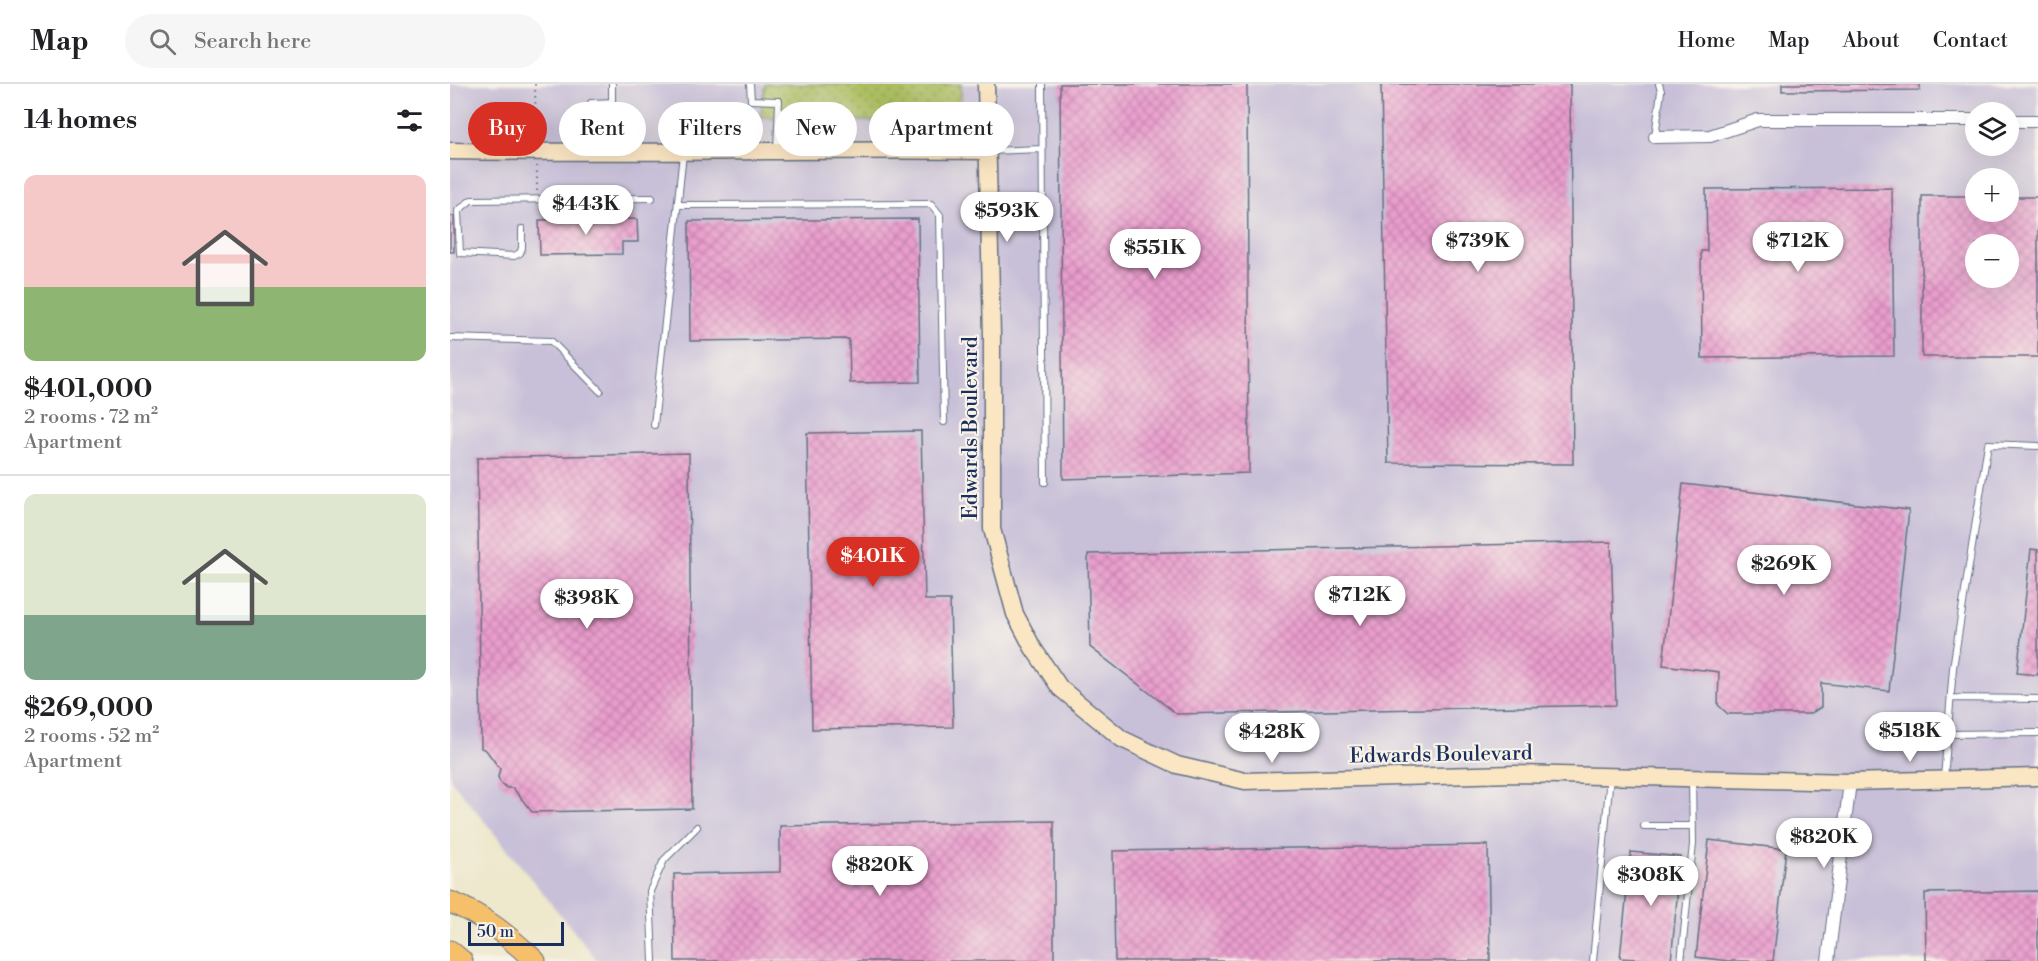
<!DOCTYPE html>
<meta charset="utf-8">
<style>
body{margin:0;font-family:"Libre Bodoni",serif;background:#f6f6f6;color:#202124;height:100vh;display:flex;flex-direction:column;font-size:22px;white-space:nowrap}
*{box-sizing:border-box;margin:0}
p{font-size:20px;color:#757577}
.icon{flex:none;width:33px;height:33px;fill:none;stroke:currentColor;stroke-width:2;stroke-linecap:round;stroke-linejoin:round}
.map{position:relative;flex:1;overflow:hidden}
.details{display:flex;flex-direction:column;background:#fff;width:450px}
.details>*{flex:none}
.top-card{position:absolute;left:18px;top:18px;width:570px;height:54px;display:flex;gap:12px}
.controls{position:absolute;left:1515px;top:18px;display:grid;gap:12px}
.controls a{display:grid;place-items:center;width:54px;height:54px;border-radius:50%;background:#fff;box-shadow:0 6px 24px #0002;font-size:30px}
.scale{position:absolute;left:18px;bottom:15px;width:96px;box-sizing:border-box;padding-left:6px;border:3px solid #1b2f5e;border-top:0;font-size:16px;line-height:21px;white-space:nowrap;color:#1b2f5e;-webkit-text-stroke:4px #f7f3e8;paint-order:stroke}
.price{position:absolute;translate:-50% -51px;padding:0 14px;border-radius:21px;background:#fff;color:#222;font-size:20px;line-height:39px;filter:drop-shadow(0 2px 3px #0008)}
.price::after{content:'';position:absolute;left:50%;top:36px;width:18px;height:14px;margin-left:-9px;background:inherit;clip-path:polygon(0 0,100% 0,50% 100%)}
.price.active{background:#d93025;color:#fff}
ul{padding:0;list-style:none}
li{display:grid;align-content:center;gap:12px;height:318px;padding:0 24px}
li+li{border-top:2px solid #e0e0e0}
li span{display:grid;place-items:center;height:186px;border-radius:12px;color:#555}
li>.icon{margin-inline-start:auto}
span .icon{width:108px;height:108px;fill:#fffc;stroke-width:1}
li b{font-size:26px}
h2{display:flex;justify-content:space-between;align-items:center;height:72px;padding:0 24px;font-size:26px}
.pill{padding:0 21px;border-radius:27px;background:#fff;box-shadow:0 6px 24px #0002;font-size:21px;line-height:54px}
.pill.active{background:#d93025;color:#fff}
header{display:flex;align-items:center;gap:36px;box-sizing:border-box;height:84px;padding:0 30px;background:#fff;border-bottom:2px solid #e0e0e0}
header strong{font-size:28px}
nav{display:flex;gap:33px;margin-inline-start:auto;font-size:21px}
.search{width:420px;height:54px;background:#f6f6f6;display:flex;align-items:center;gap:15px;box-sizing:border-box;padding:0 21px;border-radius:33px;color:#757577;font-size:22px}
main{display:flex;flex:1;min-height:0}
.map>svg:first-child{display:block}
.industrial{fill:#c8bfd8;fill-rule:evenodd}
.grass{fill:url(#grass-dots);stroke:#647660;stroke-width:1.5}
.building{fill:url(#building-cross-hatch);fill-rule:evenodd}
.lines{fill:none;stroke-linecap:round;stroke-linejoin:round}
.lane-casing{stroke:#657085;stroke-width:8}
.street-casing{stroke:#657085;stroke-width:14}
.secondary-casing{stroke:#657085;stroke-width:19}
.highway-casing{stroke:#657085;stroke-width:23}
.path{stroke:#657085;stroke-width:2;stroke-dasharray:1.5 4.5;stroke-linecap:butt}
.lane{stroke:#fff;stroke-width:6}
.street{stroke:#fff;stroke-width:12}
.secondary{stroke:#fbe6c4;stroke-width:16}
.highway{stroke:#f6c06b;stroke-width:21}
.labels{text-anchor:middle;stroke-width:4.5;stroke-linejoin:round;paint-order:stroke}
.street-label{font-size:21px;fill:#1b2f5e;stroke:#f7f3e8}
</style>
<header>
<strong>Map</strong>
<div class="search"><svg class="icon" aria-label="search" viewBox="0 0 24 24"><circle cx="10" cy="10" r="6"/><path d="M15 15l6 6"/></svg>Search here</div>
<nav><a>Home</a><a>Map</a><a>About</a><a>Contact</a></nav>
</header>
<main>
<section class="details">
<h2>14 homes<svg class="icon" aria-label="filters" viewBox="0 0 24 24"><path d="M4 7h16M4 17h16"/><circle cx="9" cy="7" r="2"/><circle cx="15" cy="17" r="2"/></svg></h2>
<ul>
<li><span style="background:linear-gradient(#f6c9c9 60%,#8fb573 0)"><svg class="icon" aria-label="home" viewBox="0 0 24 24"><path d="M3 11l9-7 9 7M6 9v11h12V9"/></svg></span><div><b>$401,000</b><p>2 rooms · 72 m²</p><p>Apartment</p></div></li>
<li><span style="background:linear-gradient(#dfe7d0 65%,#7fa58c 0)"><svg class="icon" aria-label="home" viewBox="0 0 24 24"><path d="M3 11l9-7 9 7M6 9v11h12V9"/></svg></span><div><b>$269,000</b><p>2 rooms · 52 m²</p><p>Apartment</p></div></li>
</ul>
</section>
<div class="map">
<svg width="1588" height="877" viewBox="0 0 1588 877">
<defs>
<pattern id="grass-dots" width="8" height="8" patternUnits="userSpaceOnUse" patternTransform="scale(1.5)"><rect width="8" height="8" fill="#acbe61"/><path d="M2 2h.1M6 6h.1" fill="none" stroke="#8b9b53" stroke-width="1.8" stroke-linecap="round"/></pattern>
<pattern id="building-cross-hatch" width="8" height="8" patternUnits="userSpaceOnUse" patternTransform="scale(1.5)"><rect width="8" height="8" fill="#eb9ecd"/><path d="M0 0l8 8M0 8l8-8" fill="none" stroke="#be81aa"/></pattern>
</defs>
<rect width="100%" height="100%" fill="#f7f3e8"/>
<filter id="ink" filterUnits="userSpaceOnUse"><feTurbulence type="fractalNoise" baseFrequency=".0167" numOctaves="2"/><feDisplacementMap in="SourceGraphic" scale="12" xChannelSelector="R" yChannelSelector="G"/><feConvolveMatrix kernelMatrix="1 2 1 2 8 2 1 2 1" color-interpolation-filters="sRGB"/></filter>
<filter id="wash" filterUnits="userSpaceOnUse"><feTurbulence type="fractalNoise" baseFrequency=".008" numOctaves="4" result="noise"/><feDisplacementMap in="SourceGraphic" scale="24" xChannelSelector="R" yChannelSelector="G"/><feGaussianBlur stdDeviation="1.35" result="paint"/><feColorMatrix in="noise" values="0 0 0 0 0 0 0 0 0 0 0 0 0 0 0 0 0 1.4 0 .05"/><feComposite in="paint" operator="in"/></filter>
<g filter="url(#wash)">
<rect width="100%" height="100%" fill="#eee8cd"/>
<path class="industrial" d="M0 0H1588V877H148L0 695ZM1526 28H1558V62H1526ZM1526 94H1558V128H1526ZM1526 160H1558V194H1526Z"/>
<path class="grass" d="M315 0H511V41L310 33Z"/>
<g id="blocks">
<path class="building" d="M610 0H797L799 389 613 395Z
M931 0H1120L1123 380 938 379Z
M1332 0H1470V6L1332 7Z
M1442 104 1444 272 1252 274 1251 167H1257L1256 105Z
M1472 112H1526V128H1558V113H1588V273H1472ZM1526 160H1558V194H1526Z
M0 132H4V168H0Z
M187 135 188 158H172V170L90 171 89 136Z
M468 135 470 298 400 299 399 255 240 257 239 137Z
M471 347 475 516H500L503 643 362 645 357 349Z
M239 369 242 725 82 728 63 704H57L50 698 48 693 50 685 36 666 31 664 27 374Z
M1233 400 1459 426 1439 607 1371 599V623L1360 630H1278L1268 621 1269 588 1213 581Z
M1161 458 1166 621 727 630 640 563 638 470Z
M1581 465 1588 466V591L1567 589Z
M604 737V877H225L224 790 330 788V742Z
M1259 756 1336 765 1323 877H1279L1246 873Z
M1038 761 1040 877H665L663 767Z
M1181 768 1231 773 1221 877 1170 874Z
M1588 807V877H1476L1475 809Z"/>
</g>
</g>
<g filter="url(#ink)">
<use href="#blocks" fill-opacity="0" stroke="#657085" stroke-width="1.5"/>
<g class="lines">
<defs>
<path id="lane" d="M300 0 301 16 329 17 327 65
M592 0 595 398
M1205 53 1211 7 1209 0
M538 67 592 65
M141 68V19L162 18V0
M228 121 481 120 490 131 494 338
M72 145V164L70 169 64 172 10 169 8 127 21 116 202 114
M0 254 101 257 150 307
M204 341 233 70
M1501 614 1588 615
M1498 650 1588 649
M1494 694 1503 584 1538 360 1588 362
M1194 742H1243
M203 877 200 807 214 776 247 743
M1143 877 1160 692
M1231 877 1243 760 1242 694"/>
<path id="street" d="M1558 37H1588
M1205 53 1260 52 1308 36H1526
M1378 877 1400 698"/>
<path id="secondary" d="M536 0 542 253V445L565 530 583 564 610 604 672 655 727 681 795 697 1064 690 1400 698 1588 693
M0 67C179 70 358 65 538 67"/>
<path id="highway" d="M0 818C33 831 60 853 85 877
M0 867 12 877"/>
</defs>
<use href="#lane" class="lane-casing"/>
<use href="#street" class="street-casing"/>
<use href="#secondary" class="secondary-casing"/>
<use href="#highway" class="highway-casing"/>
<path class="path" d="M85 0 86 53
M87 107V82"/>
<use href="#lane" class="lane"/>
<use href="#street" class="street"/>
<use href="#secondary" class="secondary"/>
<use href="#highway" class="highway"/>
</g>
</g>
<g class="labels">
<g class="street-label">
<text transform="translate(520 344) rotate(-90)" y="7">Edwards Boulevard</text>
<text transform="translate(991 670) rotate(-1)" y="7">Edwards Boulevard</text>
</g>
</g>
</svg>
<div class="controls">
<a><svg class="icon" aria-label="layers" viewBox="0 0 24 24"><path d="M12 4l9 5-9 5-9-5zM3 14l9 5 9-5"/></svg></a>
<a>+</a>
<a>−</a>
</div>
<div class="scale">50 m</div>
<b class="price" style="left:136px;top:152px">$443K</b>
<b class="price" style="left:557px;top:159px">$593K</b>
<b class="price" style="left:1028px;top:189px">$739K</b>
<b class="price" style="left:1348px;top:189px">$712K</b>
<b class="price" style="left:705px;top:196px">$551K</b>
<b class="price active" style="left:423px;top:504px">$401K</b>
<b class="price" style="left:1334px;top:512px">$269K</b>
<b class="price" style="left:910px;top:543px">$712K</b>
<b class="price" style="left:137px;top:546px">$398K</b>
<b class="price" style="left:1460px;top:679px">$518K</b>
<b class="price" style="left:822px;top:680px">$428K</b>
<b class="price" style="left:1374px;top:785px">$820K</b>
<b class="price" style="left:430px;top:813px">$820K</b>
<b class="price" style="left:1201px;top:823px">$308K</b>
<div class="top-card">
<a class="pill active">Buy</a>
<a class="pill">Rent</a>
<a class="pill">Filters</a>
<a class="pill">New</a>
<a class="pill">Apartment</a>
</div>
</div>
</main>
